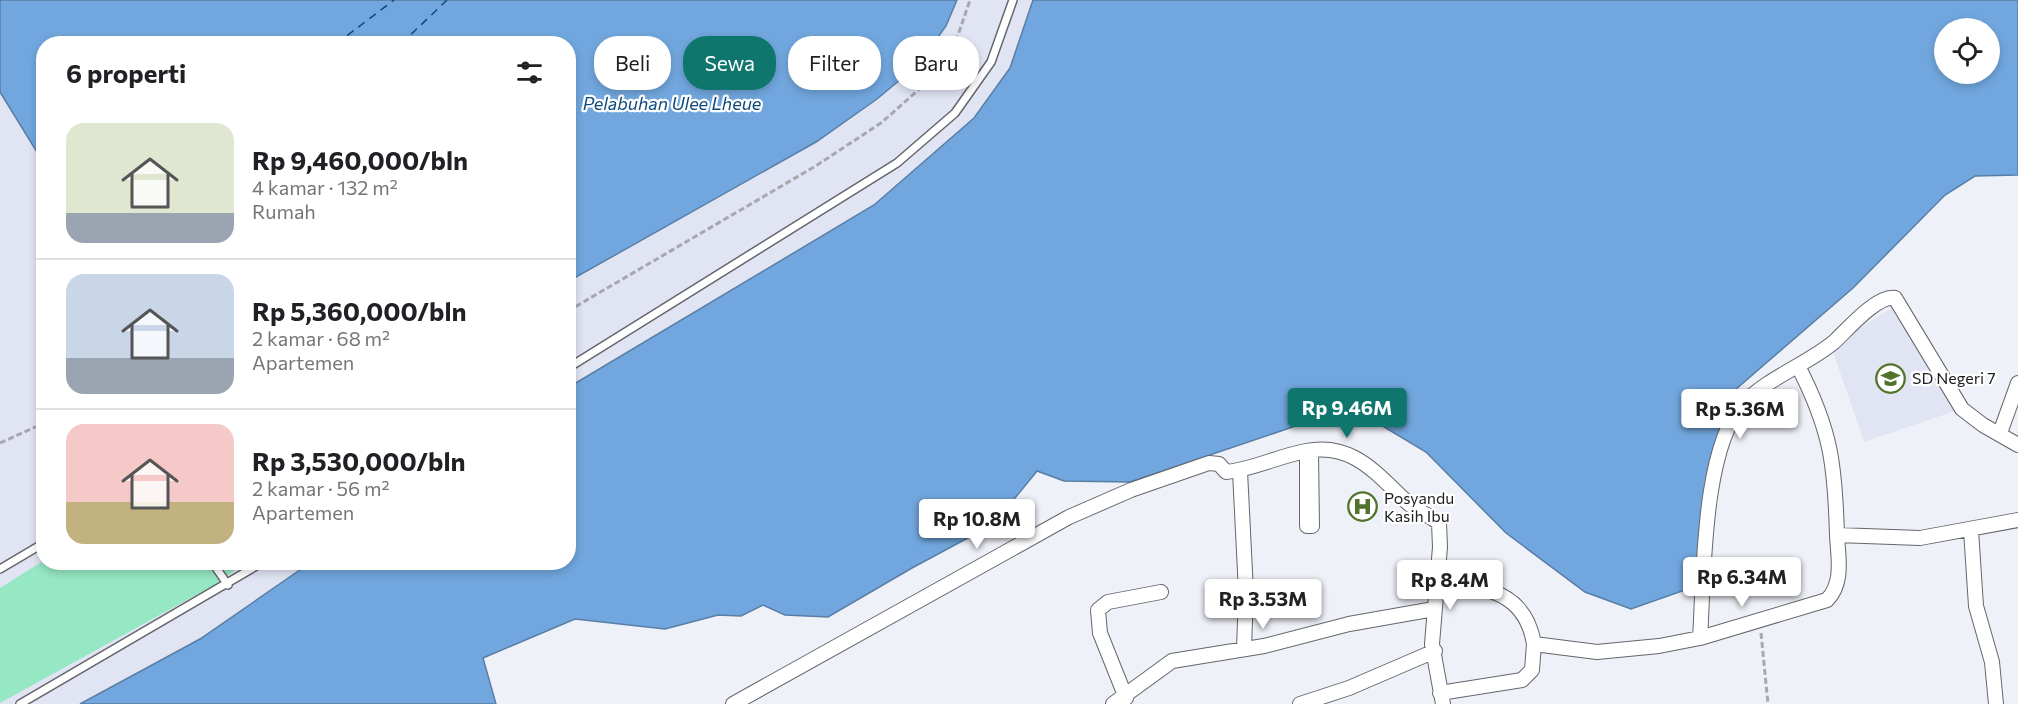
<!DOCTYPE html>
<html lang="id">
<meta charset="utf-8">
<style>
body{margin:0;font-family:Commissioner,sans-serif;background:#f2f2f2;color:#202124;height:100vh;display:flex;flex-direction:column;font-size:22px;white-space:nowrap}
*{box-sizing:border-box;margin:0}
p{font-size:20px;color:#757577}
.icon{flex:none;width:33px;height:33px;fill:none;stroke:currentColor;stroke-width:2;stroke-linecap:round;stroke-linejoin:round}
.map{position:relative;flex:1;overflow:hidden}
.panel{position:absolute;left:36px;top:36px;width:540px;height:534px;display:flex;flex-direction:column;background:#fff;border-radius:24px;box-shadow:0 3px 9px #0003}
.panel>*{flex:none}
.banner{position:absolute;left:594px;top:36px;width:570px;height:54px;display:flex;gap:12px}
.controls{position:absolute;left:1934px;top:18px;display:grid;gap:12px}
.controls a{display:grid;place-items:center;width:66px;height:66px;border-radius:50%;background:#fff;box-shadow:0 3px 9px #0003;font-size:30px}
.price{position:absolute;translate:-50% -51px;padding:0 14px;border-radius:6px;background:#fff;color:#222;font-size:20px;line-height:39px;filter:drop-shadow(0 2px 3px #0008)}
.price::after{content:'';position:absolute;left:50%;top:36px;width:18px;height:14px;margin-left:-9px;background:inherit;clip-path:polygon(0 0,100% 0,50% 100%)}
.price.on{background:#0f766e;color:#fff}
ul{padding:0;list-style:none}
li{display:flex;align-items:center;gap:18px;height:150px;padding:0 30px}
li+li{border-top:2px solid #e0e0e0}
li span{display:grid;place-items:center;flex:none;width:168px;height:120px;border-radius:18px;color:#555}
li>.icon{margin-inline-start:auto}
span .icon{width:72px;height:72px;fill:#fffc;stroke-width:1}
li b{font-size:26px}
h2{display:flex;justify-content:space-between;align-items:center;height:72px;padding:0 30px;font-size:26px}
.chip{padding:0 21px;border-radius:24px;background:#fff;box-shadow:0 3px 9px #0003;font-size:21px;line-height:54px}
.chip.on{background:#0f766e;color:#fff}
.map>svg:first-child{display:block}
.built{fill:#e1e5f3}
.green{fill:#96e7c3}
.water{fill:#71a7de;stroke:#587ea5;stroke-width:1.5;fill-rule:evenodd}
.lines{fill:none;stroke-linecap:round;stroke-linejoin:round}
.ferry{stroke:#0d497c;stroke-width:1.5;stroke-dasharray:8 6;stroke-linecap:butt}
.service-casing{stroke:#65666d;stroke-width:10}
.minor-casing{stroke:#65666d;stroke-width:16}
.path{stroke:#a6a8ad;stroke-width:3;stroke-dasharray:6 3;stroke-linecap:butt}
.service{stroke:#fff;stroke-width:7}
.minor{stroke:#fff;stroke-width:14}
.labels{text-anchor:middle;stroke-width:4.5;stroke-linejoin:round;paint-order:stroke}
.poi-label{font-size:16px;fill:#1e1e21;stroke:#fff;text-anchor:start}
.water-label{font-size:18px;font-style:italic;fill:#0d497c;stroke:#fff}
</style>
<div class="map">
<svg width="2018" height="704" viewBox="0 0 2018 704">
<rect width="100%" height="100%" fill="#eff1f8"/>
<path class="built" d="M0 0H1033L1010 68 974 118 874 205 569 387 568 44H44V562L310 563 200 639 80 704H0Z
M1898 304 1958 410 1864 442 1831 346Z"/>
<path class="green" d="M43 561 163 564 244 563 216 584 0 703V588Z"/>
<path class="water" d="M0 0H957L946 26 919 64 877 99 816 142 569 281 568 44H44L43 162 0 92Z
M1033 0H2018V175L1975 176 1945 195 1853 288 1735 390 1708 493 1702 584 1631 609 1585 592 1506 533 1426 452 1361 413 1328 415 1130 482 1064 481 1037 471 994 524 912 568 828 617 785 615 763 605 741 616 718 615 665 629 575 619 483 658 496 704H80L200 639 310 563 568 562 569 387 874 205 974 118 1010 68ZM1944 28H1989V74H1944Z"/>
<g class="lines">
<path class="ferry" d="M336 44 394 0
M401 44 447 0"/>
<defs>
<path id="service" d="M568 368 897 163 955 113 991 62 1013 0
M212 562 228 585
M0 569 44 543
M20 704 263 562"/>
<path id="minor" d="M1798 366C1831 430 1835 464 1837 535
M2000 433 2018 383
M1307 451H1311L1312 526H1307Z
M1240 471 1246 592 1244 649
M1971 530 1976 606 1992 662 1996 704
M1437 578C1483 589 1525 589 1534 644L1597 652 1659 646 1700 638 1827 600C1844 583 1838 557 1837 535L1920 538 2018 520
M1700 638C1704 578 1702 447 1744 403 1769 377 1806 365 1834 342 1848 329 1877 295 1895 298L1962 409 1983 425 2018 445
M1440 693 1522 680 1532 670 1534 644
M1126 698 1100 633 1098 610 1108 602 1161 592
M733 704 1069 517 1131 490 1209 463 1219 464 1226 472C1254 469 1279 456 1306 451 1354 442 1377 475 1408 503 1417 511 1429 515 1439 523L1440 547 1432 644 1443 704
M1113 704 1172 661 1264 646 1349 624 1434 609
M1300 704 1349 688 1435 651"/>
</defs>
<use href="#service" class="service-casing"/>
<use href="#minor" class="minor-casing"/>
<path class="path" d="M568 311 814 167 881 123 934 76 958 35 970 0
M0 443 44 423
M1761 633 1768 704"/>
<use href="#service" class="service"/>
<use href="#minor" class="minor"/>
</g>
<defs>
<symbol id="school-ring" viewBox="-11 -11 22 22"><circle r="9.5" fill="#fff" stroke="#51732b" stroke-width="1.5"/><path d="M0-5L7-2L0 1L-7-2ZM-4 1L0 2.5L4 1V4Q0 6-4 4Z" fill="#51732b"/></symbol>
<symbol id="hospital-ring" viewBox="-11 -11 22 22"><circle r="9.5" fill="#fff" stroke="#51732b" stroke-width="1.5"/><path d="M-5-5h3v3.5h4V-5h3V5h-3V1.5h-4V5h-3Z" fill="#51732b"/></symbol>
</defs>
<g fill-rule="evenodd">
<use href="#school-ring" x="1874" y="362" width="33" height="33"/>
<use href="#hospital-ring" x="1346" y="490" width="33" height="33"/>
</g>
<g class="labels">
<g class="poi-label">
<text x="1912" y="384">SD Negeri 7</text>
<text x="1384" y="504">Posyandu<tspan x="1384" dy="18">Kasih Ibu</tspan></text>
</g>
<g class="water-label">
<text x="672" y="110">Pelabuhan Ulee Lheue</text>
</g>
</g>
</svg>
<div class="controls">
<a><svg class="icon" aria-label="locate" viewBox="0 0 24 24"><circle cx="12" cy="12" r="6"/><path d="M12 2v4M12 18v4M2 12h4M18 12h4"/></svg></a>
</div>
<b class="price on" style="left:1347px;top:439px">Rp 9.46M</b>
<b class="price" style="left:1740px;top:440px">Rp 5.36M</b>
<b class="price" style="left:977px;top:550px">Rp 10.8M</b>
<b class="price" style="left:1742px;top:608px">Rp 6.34M</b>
<b class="price" style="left:1450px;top:611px">Rp 8.4M</b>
<b class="price" style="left:1263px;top:630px">Rp 3.53M</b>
<div class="banner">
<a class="chip">Beli</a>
<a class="chip on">Sewa</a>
<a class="chip">Filter</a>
<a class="chip">Baru</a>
</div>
<section class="panel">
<h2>6 properti<svg class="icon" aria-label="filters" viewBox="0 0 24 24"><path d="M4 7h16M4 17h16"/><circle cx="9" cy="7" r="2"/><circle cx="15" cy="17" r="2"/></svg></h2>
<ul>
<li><span style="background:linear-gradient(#dfe7d0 75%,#9aa5b1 0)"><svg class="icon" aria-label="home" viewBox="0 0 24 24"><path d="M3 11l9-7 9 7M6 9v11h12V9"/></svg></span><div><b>Rp 9,460,000/bln</b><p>4 kamar · 132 m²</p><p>Rumah</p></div></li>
<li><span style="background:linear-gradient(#c9d6e8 70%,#9aa5b1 0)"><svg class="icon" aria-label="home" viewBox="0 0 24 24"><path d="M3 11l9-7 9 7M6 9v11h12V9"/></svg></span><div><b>Rp 5,360,000/bln</b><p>2 kamar · 68 m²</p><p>Apartemen</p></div></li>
<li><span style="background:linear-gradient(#f6c9c9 65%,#c2b280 0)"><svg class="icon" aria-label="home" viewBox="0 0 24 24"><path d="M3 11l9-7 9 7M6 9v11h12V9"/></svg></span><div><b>Rp 3,530,000/bln</b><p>2 kamar · 56 m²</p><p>Apartemen</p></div></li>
</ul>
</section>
</div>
